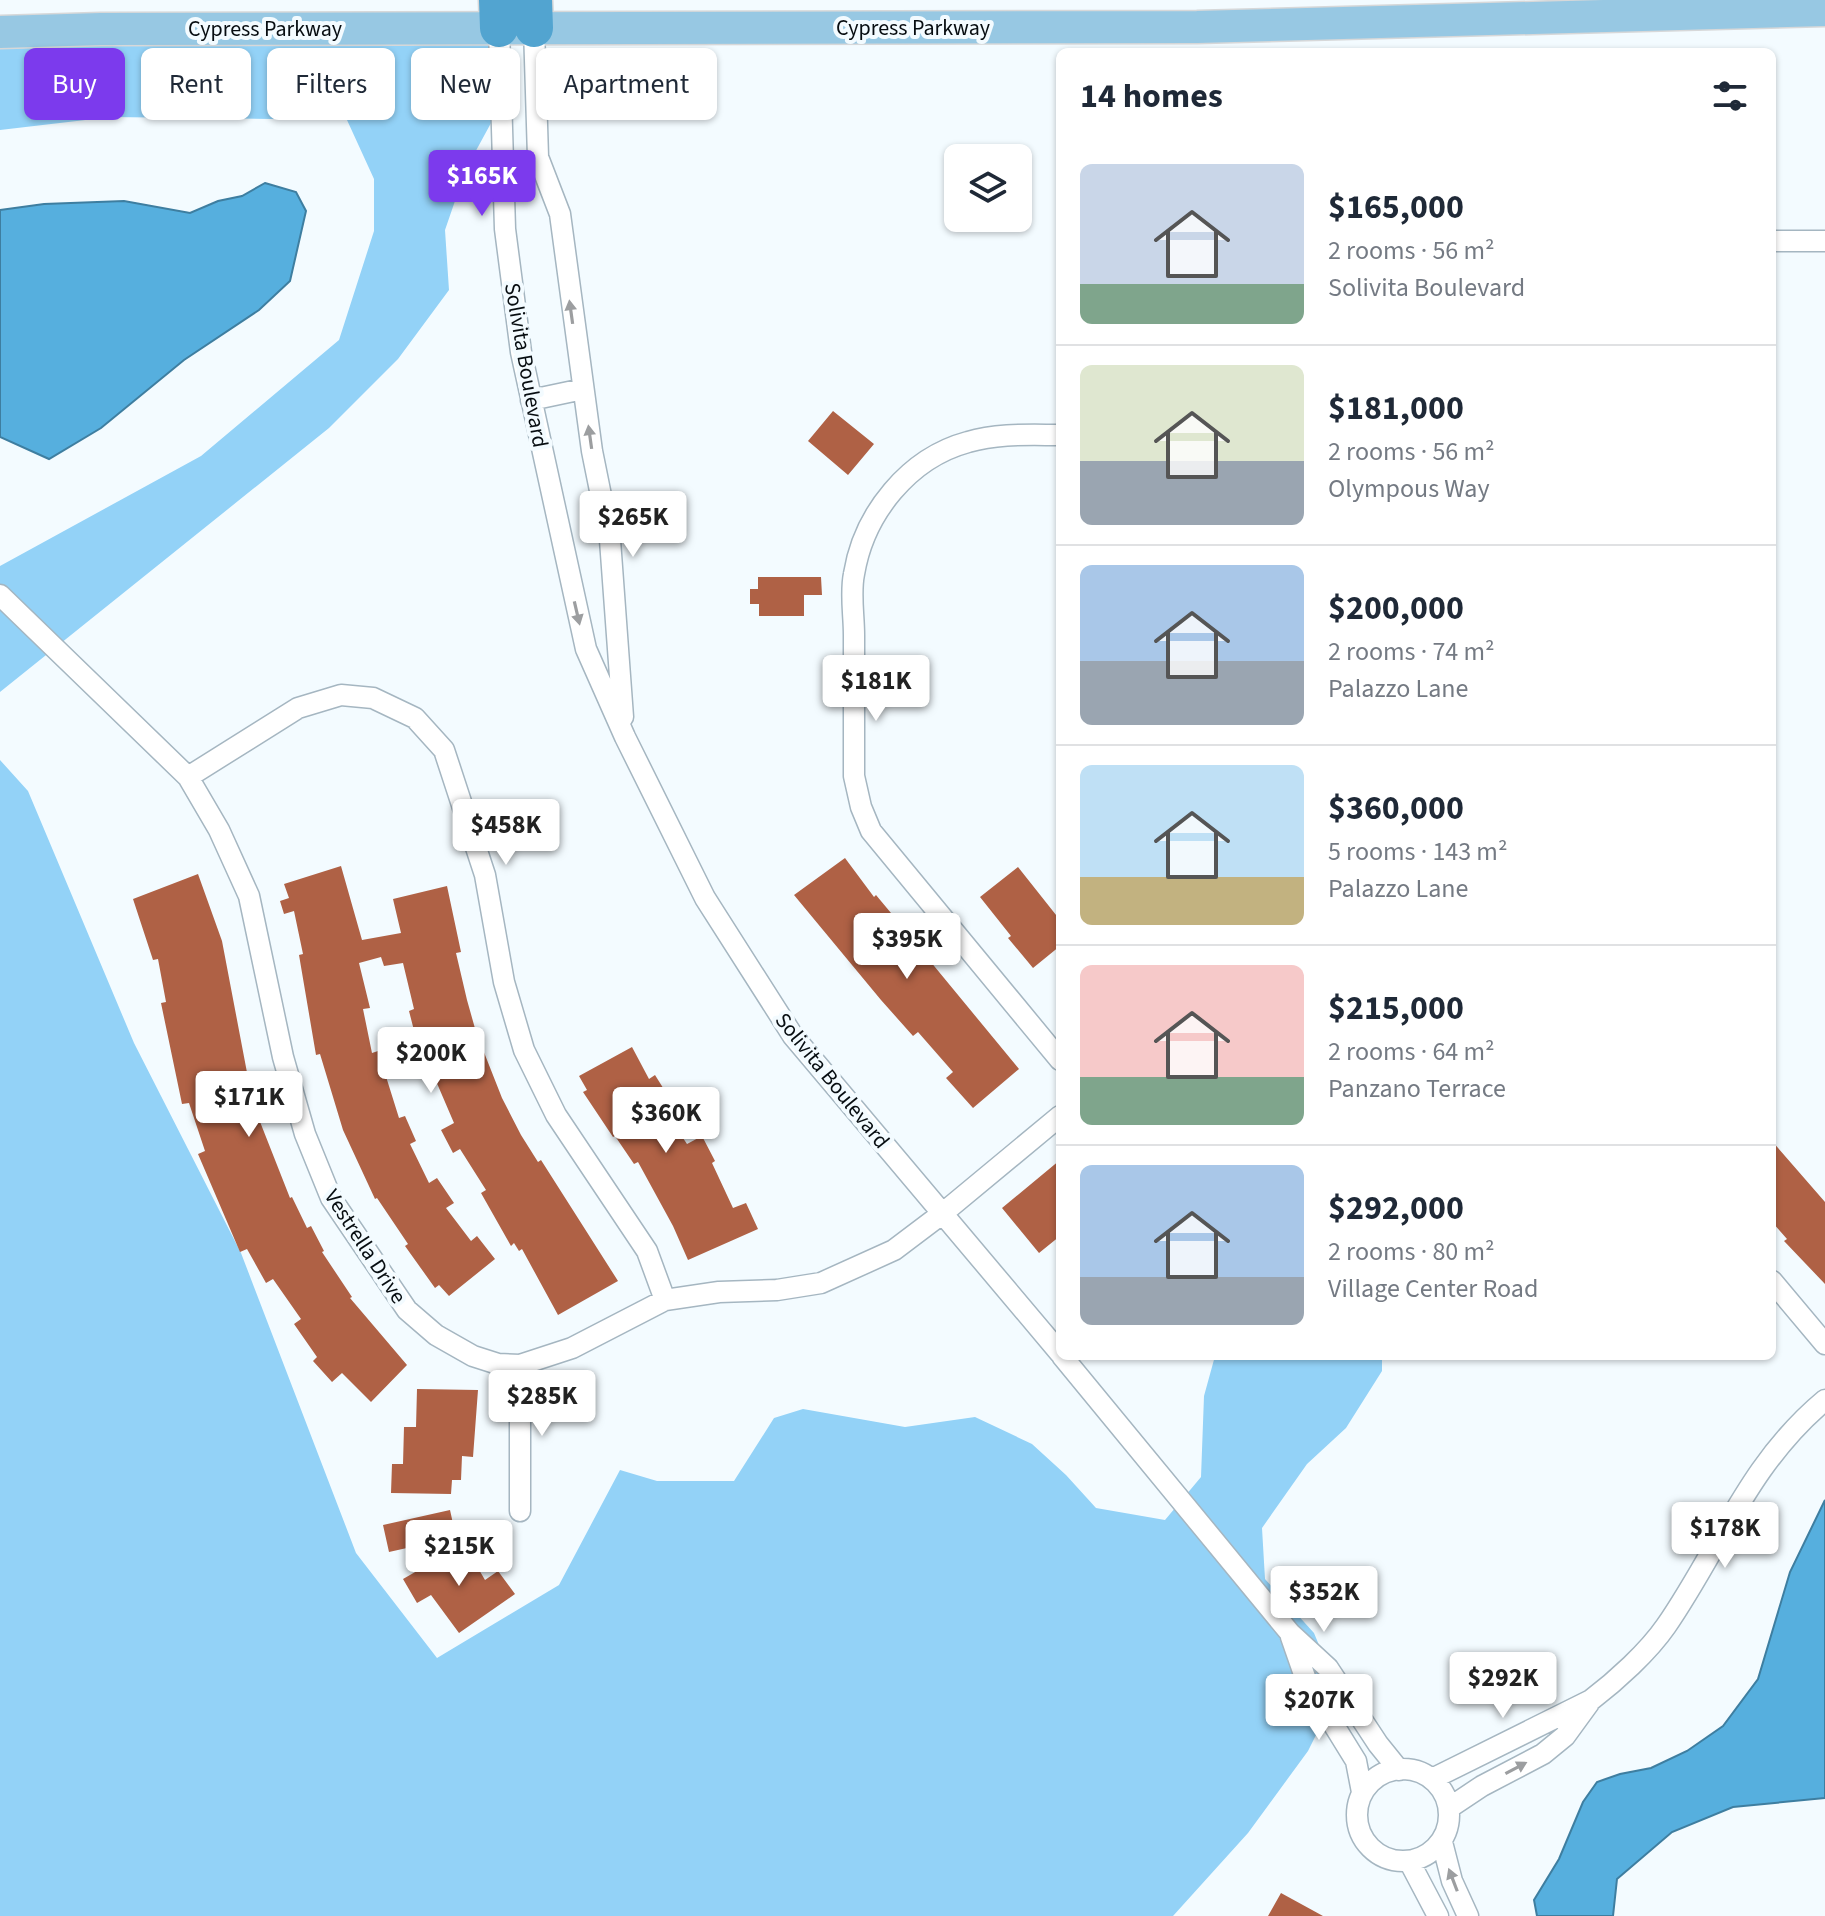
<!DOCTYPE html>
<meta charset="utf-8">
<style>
body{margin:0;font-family:"Source Sans 3",sans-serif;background:#f2f2f3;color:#1f2937;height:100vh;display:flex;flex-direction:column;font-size:30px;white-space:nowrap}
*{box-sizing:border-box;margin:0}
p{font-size:26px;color:#747a83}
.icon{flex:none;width:44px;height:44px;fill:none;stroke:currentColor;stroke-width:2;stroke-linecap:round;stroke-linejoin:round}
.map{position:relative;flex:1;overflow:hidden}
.side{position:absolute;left:1056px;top:48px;width:720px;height:1312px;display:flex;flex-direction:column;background:#fff;border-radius:12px;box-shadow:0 2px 6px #0004}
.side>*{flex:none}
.banner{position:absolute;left:24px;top:48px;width:760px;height:72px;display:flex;gap:16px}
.fabs{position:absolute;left:944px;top:144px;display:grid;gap:16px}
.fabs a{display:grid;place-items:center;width:88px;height:88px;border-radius:12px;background:#fff;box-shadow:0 2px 6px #0004;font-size:40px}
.price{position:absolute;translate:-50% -68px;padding:0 18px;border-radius:8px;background:#fff;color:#222;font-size:26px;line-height:52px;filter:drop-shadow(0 2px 4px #0008)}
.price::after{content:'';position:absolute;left:50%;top:48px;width:24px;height:18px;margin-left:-12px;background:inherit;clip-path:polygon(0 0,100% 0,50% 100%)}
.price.on{background:#7c3aed;color:#fff}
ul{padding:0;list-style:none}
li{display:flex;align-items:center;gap:24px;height:200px;padding:0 24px}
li+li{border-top:2px solid #e0e1e3}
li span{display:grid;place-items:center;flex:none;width:224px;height:160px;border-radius:12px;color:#555}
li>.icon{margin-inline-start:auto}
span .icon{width:96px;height:96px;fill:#fffc;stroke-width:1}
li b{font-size:34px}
h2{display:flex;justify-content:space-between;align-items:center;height:96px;padding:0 24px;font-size:34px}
.chip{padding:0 28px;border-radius:12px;background:#fff;box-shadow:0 2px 6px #0004;font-size:28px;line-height:72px}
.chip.on{background:#7c3aed;color:#fff}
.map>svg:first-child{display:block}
.green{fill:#93d2f7}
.water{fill:#56afde;stroke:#3e7ea0;stroke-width:2}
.building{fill:#af6145}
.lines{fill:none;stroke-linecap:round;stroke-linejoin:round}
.street-casing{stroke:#a5b6c1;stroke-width:23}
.primary-casing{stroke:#d7d8d9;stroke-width:35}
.highway-casing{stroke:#d7d8d9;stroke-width:41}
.street{stroke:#fff;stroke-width:20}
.primary{stroke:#97c8e3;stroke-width:32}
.highway{stroke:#52a4d0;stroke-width:38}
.oneway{fill:#9c9ea0}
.labels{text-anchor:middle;stroke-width:8;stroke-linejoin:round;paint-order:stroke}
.street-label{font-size:22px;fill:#070d11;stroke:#f3fbff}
</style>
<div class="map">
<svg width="1825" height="1916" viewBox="0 0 1825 1916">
<rect width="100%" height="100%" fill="#f3fbff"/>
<path class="green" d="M499 39 497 112 466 169 445 230 449 290 398 359 329 428 0 692V566L201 456 339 340 374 231V179L347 120 111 117 0 130V43Z
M0 760 28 791 134 1043 241 1253 356 1553 437 1658 559 1585 620 1470 657 1481H734L774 1418 803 1409 905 1427 975 1417 1032 1444 1066 1475 1096 1508 1165 1520 1201 1477 1204 1396 1215 1356H1382V1371L1346 1428 1307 1464 1262 1528 1265 1579 1314 1633 1338 1691 1308 1751 1248 1833 1173 1916H0Z"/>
<path class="water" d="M265 183 296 192 306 211 290 281 259 310 184 360 101 428 49 459 0 437V210L44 204 124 201 190 213 218 201 242 196Z
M1825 1500V1798L1733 1807 1672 1832 1617 1879 1613 1916H1537L1534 1900 1559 1859 1583 1802 1597 1782 1620 1774 1651 1768 1687 1751 1723 1726 1758 1679 1790 1572Z"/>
<path class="building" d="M833 411 874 444 848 475 808 441Z
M758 577H821L822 595H804V616H759V604H750V589H758Z
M845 858 874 897 876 895 901 925 893 931 911 953 922 944 934 957 930 961 1019 1069 973 1108 946 1078 953 1072 918 1032 913 1036 881 1000 794 895Z
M341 866 362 940 401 933 393 899 447 886 461 952 456 953 467 1000 476 1032 502 1098 521 1135 538 1162 541 1160 618 1281 558 1315 522 1249 519 1251 514 1243 511 1246 481 1193 486 1190 460 1149 453 1153 441 1130 454 1123 433 1074 418 1079 410 1052 419 1050 409 1011 414 1009 403 963 384 966 381 957 359 963 370 1008 363 1009 372 1053 378 1051 399 1118 405 1116 416 1141 410 1144 429 1183 437 1178 454 1203 446 1208 471 1241 477 1236 495 1259 449 1296 439 1285 435 1288 405 1246 408 1244 377 1198 375 1199 343 1130 320 1054 316 1055 299 955 303 954 294 911 284 914 280 901 289 898 284 884Z
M1018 867 1060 920V946L1033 968 1008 938 1011 936 980 897Z
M198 874 222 941 253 1104 290 1198 292 1197 307 1228 311 1226 324 1251 322 1252 352 1297 350 1298 407 1365 371 1402 342 1373 332 1382 313 1361 317 1357 294 1324 301 1319 273 1279 266 1283 247 1249 240 1252 198 1154 205 1151 189 1103 182 1104 161 1003 166 1002 158 959 153 960 133 899Z
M632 1047 649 1079 655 1075 670 1099 661 1105 687 1144 702 1136 715 1161 712 1163 733 1208 746 1203 758 1229 688 1260 673 1226 638 1162 634 1164 615 1136 613 1137 583 1092 587 1090 579 1076Z
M1772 1141 1825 1202V1284L1784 1241 1787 1239 1772 1222Z
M1060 1160V1236L1039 1253 1002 1208Z
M417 1389 478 1390 473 1457 462 1456 461 1480H452L451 1494 391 1493 392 1464H403L404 1427H416Z
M450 1510 456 1537 389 1552 383 1525Z
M464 1544 485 1580 498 1571 515 1594 459 1633 431 1595 417 1603 403 1579Z
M1281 1893 1323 1916H1268Z"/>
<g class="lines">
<defs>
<path id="street" d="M499 28 505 229 521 352 586 649 625 737 705 898 793 1036 1060 1353
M534 28 538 157 560 214 592 451 610 540 623 717
M1772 241H1825
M531 400 583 389
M1060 435C1030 435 998 433 968 442 909 458 864 513 854 574 850 593 854 615 854 635 854 682 854 729 854 776L861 807 871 831 1060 1060
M0 595 188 777 219 830 249 896 283 1057 305 1134 331 1198 407 1310 436 1335 473 1356 498 1364 520 1365 572 1348 665 1300 719 1292 777 1290 821 1283 894 1250 943 1213 1060 1116
M188 777 298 708 341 695 373 698 415 718 444 750 485 875 504 982 524 1050 556 1115 647 1251 665 1300
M1772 1281 1825 1344
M1062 1356 1290 1633 1328 1668 1378 1744 1399 1770
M520 1511V1365
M1291 1637 1306 1680 1356 1761 1362 1792
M1357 1815a46 46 0 1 1 92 0a46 46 0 1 1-92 0Z
M1432 1779 1591 1700C1616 1681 1648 1652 1666 1626 1720 1548 1748 1464 1825 1400
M1449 1808 1482 1786 1543 1754 1565 1736 1589 1703
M1442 1842 1452 1881 1468 1916
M1409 1861 1438 1916"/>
<path id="primary" d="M0 32 101 29 1197 27 1825 10"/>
<path id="highway" d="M498 0 499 28
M533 0 534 28"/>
</defs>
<use href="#street" class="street-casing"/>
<use href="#primary" class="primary-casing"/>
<use href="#highway" class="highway-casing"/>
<use href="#street" class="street"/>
<use href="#primary" class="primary"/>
<use href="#highway" class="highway"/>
</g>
<defs><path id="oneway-solid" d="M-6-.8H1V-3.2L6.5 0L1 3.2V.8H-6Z" transform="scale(2)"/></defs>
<g class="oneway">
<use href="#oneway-solid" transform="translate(571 312) rotate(-98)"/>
<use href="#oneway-solid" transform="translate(590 437) rotate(-98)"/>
<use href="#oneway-solid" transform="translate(577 613) rotate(77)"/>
<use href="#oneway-solid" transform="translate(1516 1768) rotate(-28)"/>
<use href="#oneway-solid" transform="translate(1453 1880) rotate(-111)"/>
</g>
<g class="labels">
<g class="street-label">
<text x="913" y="35">Cypress Parkway</text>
<text x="265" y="36">Cypress Parkway</text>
<text transform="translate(527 365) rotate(80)" y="8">Solivita Boulevard</text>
<text transform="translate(833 1080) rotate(51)" y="8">Solivita Boulevard</text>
<text transform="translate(366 1246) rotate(57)" y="8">Vestrella Drive</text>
</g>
</g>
</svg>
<div class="fabs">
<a><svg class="icon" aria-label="layers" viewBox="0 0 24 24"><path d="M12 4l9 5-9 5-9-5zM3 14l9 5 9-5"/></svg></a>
</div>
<b class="price on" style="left:482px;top:218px">$165K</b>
<b class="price" style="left:633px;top:559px">$265K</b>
<b class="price" style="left:876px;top:723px">$181K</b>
<b class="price" style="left:506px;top:867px">$458K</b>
<b class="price" style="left:907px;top:981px">$395K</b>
<b class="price" style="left:431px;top:1095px">$200K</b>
<b class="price" style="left:249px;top:1139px">$171K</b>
<b class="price" style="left:666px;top:1155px">$360K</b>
<b class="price" style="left:542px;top:1438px">$285K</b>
<b class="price" style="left:1725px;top:1570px">$178K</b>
<b class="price" style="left:459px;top:1588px">$215K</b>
<b class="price" style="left:1324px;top:1634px">$352K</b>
<b class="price" style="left:1503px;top:1720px">$292K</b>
<b class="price" style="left:1319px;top:1742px">$207K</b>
<div class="banner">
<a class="chip on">Buy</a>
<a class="chip">Rent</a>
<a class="chip">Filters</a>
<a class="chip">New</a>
<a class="chip">Apartment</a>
</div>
<section class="side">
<h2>14 homes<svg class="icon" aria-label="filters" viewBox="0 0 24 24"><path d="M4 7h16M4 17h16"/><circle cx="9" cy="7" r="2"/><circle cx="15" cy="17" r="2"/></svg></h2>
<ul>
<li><span style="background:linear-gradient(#c9d6e8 75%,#7fa58c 0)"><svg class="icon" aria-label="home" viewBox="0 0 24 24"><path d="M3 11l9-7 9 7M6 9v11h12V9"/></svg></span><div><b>$165,000</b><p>2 rooms · 56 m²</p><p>Solivita Boulevard</p></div></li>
<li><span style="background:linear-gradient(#dfe7d0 60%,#9aa5b1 0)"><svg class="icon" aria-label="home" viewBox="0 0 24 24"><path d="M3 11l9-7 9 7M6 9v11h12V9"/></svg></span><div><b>$181,000</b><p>2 rooms · 56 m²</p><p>Olympous Way</p></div></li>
<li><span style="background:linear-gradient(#a9c7e8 60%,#9aa5b1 0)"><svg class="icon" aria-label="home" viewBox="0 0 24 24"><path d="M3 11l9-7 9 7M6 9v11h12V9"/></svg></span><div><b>$200,000</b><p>2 rooms · 74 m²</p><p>Palazzo Lane</p></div></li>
<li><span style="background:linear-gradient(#bfe0f5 70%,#c2b280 0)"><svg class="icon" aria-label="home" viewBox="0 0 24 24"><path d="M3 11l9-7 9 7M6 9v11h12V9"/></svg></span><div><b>$360,000</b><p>5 rooms · 143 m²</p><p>Palazzo Lane</p></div></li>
<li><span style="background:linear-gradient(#f6c9c9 70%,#7fa58c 0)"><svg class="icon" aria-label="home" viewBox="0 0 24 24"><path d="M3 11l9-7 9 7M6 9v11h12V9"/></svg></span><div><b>$215,000</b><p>2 rooms · 64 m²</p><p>Panzano Terrace</p></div></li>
<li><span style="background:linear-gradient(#a9c7e8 70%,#9aa5b1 0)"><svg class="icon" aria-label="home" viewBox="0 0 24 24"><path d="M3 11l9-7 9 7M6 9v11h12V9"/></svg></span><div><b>$292,000</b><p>2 rooms · 80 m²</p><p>Village Center Road</p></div></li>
</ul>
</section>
</div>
